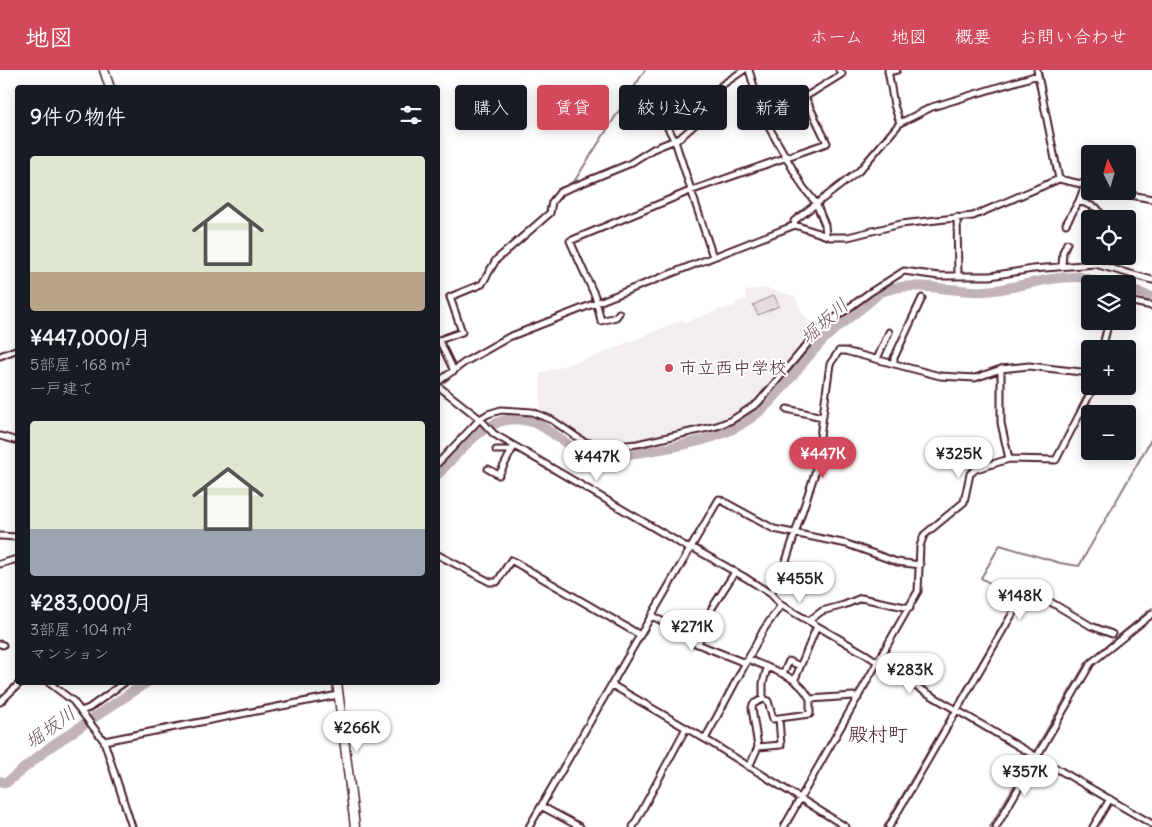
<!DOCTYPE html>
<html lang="ja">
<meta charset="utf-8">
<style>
body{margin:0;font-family:Delius,"Klee One",sans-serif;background:#20242c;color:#f1f3f6;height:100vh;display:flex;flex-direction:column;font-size:19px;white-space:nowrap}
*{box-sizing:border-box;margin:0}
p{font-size:16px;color:#9ea1a6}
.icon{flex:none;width:28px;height:28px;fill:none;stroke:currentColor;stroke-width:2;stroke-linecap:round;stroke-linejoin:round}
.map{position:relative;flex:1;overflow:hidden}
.sheet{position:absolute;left:15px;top:15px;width:425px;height:600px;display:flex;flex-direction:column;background:#171b24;border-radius:5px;box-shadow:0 2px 12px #0003}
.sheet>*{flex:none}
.guide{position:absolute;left:455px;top:15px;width:475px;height:45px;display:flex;gap:10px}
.needle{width:32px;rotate:355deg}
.controls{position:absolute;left:1081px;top:75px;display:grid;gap:10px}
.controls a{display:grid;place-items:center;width:55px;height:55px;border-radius:5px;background:#171b24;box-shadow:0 2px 12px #0003;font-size:25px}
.price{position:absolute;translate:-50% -42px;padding:0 11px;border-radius:18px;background:#fff;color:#222;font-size:16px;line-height:32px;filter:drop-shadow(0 1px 2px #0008)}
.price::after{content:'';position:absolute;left:50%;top:30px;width:15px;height:11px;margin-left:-8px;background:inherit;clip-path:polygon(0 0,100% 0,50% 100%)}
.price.current{background:#d1495b;color:#fff}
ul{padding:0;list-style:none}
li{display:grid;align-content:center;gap:10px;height:265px;padding:0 15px}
li span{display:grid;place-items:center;height:155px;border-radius:5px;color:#555}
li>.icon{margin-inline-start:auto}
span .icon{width:90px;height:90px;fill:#fffc;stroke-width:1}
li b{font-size:21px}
h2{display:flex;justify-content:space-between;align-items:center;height:60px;padding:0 15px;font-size:21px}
.pill{padding:0 18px;border-radius:5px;background:#171b24;box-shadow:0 2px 12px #0003;font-size:18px;line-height:45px}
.pill.current{background:#d1495b;color:#fff}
header{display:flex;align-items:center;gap:30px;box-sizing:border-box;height:70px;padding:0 25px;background:#d1495b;color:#fff}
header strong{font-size:24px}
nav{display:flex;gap:28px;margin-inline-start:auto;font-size:18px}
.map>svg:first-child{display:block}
.built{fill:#f2eeef}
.green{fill:#e5dee0;stroke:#987e86}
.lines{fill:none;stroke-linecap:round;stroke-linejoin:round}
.stream{stroke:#91787e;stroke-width:2}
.river{stroke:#c1b3b6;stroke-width:10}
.minor-casing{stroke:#4a1f2b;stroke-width:9}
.secondary-casing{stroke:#4a1f2b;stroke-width:11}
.minor{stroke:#fff;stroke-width:5}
.secondary{stroke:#fff;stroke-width:8}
.poi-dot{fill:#d1495b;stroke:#fff;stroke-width:2}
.labels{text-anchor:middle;stroke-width:4;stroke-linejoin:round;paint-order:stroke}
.poi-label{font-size:18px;fill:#4a1f2b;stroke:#fff;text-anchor:start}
.water-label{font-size:19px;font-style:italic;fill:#74535c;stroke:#fff}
.quarter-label{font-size:20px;fill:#4a1f2b;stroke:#fff}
</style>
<header>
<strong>地図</strong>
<nav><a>ホーム</a><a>地図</a><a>概要</a><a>お問い合わせ</a></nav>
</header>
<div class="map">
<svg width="1152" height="757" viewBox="0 0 1152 757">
<rect width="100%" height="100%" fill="#fff"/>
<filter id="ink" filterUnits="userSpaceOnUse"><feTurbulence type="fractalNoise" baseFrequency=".02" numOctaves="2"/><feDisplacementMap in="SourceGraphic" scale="10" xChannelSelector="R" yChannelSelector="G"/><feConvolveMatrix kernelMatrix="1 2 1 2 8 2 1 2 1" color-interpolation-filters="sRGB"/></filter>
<g filter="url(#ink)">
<path class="built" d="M766 218 795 226 802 243 815 257V260L763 323 746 337 726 349 656 367 619 373 603 372 582 367 556 347 540 339V303L598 285 681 250 687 252 720 239 735 236 738 231 746 228 745 221Z"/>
<path class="green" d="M774 225 779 236 758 245 753 235Z"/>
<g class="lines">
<path class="stream" d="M501 183 546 142 552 126 575 110 645 0
M479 213 495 187
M438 267 458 259 446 226 449 225
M884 757 1017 529 981 508 1000 475 1060 493 1079 496 1152 368
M990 757 1086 593 1152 538"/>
<path class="river" d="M1128 219 1152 227
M438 404C466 376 495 332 541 356 557 365 571 380 590 384 613 390 688 375 713 367 772 347 784 310 824 269 841 252 862 240 879 223 911 208 950 223 985 221 1016 219 1047 206 1079 207 1087 208 1097 212 1105 214
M0 711 6 713 50 677 147 612"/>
<defs>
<path id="minor" d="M749 0 763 47 803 117 816 133 825 155 826 165
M888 0 894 35 900 53
M1037 0 1059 109
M888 2 897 0
M627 23 664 51 675 71 713 187
M1085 115 1079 131 1097 138 1104 149
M1110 121 1152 129
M957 147 958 206
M1066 154 1079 131
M795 155 794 151 859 101 900 53 932 37 1038 5
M1095 194 1097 186
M1062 196 1063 182 1067 173
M1128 231 1152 236
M619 243 616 247 601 251 595 226 570 171 690 121 827 73 805 27 842 4 839 0
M1102 279 1109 251
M0 286 18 279
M877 289 889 262
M894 294V288L922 228
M1001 299V353L1009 389
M454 301 439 270 462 262 450 227 482 214 496 190 550 143 552 132 560 122 629 94 653 79 680 68 698 52 711 27 722 15 744 0
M438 312 465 292 509 267 795 155 830 167H848L901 154 973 146 1059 109 1090 116
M438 316 480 349 494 364 690 479H695L746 508 771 524 781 535 867 585 898 606 1152 754
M787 339 822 347
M0 366 18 371
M496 380H512
M438 393 480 349 488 344 501 340 532 342 552 350 584 372 608 377 637 374 717 356 732 350 758 333 820 259 869 223 904 201 939 206H990L1033 199 1095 194 1152 210
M488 399 499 405 514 376
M0 466 18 467
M438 485 490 512H497L511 490 640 565
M0 494 17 489 18 491
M771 524 784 497 815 403 830 294 839 281H845L940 306 975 308 1001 299 1029 296 1090 303
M652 546 691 566 695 573 745 593
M810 550 822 541 844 535 861 528 910 538
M695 573 699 571 712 538 735 502
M0 574 3 575
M748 589C773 601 797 604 810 629L853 626 858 628
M783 604 789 591 800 596
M795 609 817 556
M48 612 73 631 104 671 132 757
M612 615 705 669 846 757
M763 629 768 631 773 649 779 648
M0 632 21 612
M81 641 89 638 125 612
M705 669 764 559 781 535
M104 671 338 625
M758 677 752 638 753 634 763 629V613L767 598
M749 697 758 677 781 675 779 648 810 644V629
M541 736 580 757
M529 757 719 429 774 459 847 474 897 492 920 495
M633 757 686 658
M784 757 918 521 920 476 924 465 964 432 970 404 976 399 1009 389 1056 390 1094 316
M889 757 1025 522 1032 521 1091 556 1112 564
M996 757 1091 593 1152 544
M1093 757 1110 729"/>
<path id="secondary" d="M104 0 110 18
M337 612 355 757"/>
</defs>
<use href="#minor" class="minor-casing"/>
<use href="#secondary" class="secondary-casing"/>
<use href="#minor" class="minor"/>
<use href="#secondary" class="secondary"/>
</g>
</g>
<circle class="poi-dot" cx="669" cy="298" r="5"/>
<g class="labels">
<g class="poi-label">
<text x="679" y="304">市立西中学校</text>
</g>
<g class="water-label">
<text transform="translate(824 251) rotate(-42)" y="7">堀坂川</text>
<text transform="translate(50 657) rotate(-36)" y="7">堀坂川</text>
</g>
<g class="quarter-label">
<text x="878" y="671">殿村町</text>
</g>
</g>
</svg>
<div class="controls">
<a><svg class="needle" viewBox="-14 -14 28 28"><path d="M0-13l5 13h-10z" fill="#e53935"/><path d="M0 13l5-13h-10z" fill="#9ea1a6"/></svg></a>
<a><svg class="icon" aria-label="locate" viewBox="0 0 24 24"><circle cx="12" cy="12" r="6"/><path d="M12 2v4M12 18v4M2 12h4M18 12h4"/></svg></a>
<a><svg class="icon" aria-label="layers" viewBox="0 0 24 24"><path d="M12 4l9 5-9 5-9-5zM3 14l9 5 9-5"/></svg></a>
<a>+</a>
<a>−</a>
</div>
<b class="price current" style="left:823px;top:409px">¥447K</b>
<b class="price" style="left:959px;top:409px">¥325K</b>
<b class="price" style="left:597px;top:412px">¥447K</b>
<b class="price" style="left:800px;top:534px">¥455K</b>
<b class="price" style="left:1020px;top:551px">¥148K</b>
<b class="price" style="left:692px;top:582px">¥271K</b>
<b class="price" style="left:910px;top:625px">¥283K</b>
<b class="price" style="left:357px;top:683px">¥266K</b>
<b class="price" style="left:1025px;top:727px">¥357K</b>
<div class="guide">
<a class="pill">購入</a>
<a class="pill current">賃貸</a>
<a class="pill">絞り込み</a>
<a class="pill">新着</a>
</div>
<section class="sheet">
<h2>9件の物件<svg class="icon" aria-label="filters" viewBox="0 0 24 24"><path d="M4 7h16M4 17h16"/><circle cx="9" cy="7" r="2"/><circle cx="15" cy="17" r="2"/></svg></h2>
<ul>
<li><span style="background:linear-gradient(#dfe7d0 75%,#b9a48a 0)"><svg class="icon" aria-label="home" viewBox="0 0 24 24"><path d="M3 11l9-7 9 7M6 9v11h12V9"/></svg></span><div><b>¥447,000/月</b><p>5部屋 · 168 m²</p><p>一戸建て</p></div></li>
<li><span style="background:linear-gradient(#dfe7d0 70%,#9aa5b1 0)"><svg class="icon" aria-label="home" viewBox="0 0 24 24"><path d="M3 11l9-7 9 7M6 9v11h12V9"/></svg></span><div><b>¥283,000/月</b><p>3部屋 · 104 m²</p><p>マンション</p></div></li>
</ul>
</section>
</div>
